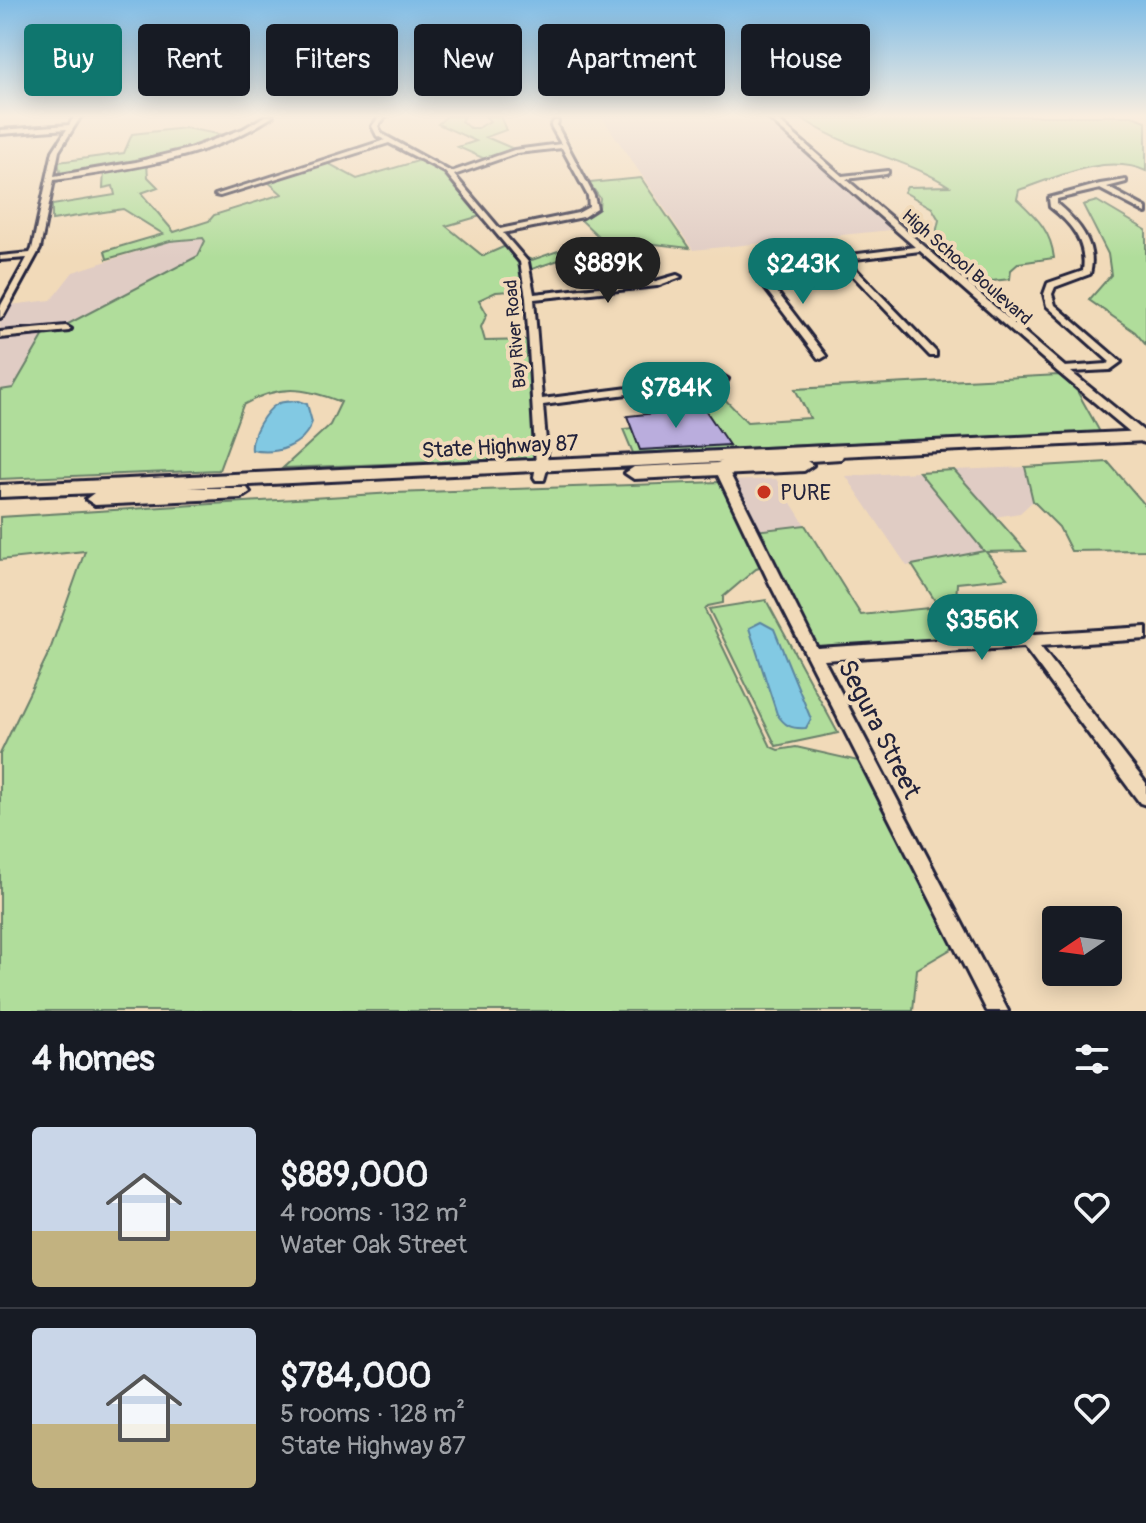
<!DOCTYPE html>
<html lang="en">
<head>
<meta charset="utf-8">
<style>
  body { margin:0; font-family:Pangolin,sans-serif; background:#20242c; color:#f1f3f6; height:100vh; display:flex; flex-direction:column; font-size:30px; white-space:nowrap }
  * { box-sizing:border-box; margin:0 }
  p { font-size:26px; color:#9ea1a6 }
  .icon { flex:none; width:44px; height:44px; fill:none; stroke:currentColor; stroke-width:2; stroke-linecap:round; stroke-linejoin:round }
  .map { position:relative; height:1011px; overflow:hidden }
  .drawer { display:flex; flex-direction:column; background:#171b24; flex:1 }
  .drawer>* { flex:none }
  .top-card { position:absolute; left:24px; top:24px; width:1098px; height:72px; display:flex; gap:16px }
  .needle { width:52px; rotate:257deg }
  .controls { position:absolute; left:1042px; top:906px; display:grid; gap:16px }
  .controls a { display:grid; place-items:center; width:80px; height:80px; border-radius:8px; background:#171b24; box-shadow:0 4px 20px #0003; font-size:40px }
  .price { position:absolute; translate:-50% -68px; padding:0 18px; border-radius:28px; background:#0f766e; color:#fff; font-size:26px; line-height:52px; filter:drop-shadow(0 2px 4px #0008) }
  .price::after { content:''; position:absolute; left:50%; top:48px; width:24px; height:18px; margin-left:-12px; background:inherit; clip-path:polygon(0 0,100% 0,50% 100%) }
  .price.active { background:#222; color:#fff }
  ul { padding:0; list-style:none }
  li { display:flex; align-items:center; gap:24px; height:200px; padding:0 32px }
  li+li { border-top:2px solid #363941 }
  li span { display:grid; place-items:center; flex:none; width:224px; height:160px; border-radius:8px; color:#555 }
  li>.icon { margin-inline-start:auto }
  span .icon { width:96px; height:96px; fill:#fffc; stroke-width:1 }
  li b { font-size:34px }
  h2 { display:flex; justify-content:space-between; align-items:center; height:96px; padding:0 32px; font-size:34px }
  .chip { padding:0 28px; border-radius:8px; background:#171b24; box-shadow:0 4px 20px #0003; font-size:28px; line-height:72px }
  .chip.active { background:#0f766e; color:#fff }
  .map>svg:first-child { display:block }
  .built { fill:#e0ccc4 }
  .green { fill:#b0dd9b; stroke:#69806b; stroke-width:2 }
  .water { fill:#82c9e3; stroke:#5c86a0; stroke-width:2 }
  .building { fill:#baaddd; stroke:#22223b; stroke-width:2 }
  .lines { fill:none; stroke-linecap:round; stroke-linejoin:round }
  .minor-casing { stroke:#22223b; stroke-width:6 }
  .highway-casing { stroke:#22223b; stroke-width:6 }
  .minor { fill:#f1dab9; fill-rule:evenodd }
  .highway { fill:#f1dab9; fill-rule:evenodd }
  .poi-dot { fill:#c8321e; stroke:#f1dab9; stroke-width:3 }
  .labels { text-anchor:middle; stroke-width:8; stroke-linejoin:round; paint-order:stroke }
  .far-street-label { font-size:18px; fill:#22223b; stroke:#f1dab9 }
  .street-label { font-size:22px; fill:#22223b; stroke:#f1dab9 }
  .poi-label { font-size:22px; fill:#22223b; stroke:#f1dab9; text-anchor:start }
  .near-street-label { font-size:26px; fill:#22223b; stroke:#f1dab9 }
</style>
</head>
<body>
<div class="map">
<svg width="1146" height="1011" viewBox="0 0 1146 1011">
  <rect width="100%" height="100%" fill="#f1dab9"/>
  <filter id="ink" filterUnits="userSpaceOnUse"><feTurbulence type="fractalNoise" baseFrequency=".0125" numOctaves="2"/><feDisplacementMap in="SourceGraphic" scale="16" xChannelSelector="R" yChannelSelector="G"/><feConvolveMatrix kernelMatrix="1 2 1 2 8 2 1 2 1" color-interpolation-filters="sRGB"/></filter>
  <g filter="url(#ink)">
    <!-- built -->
    <path class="built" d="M 601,116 L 763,116 L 891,230 L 693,250 Z
      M 203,238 L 205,241 L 198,256 L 65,326 L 0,334 L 0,321 L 10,305 L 51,300 L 73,272 L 170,241 Z
      M 45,333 L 13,388 L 0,390 L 0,337 Z
      M 1025,467 L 1033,501 L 1020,513 L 995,517 L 954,470 Z
      M 919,472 L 985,551 L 907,566 L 846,476 Z
      M 776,479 L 805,525 L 755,531 L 730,481 Z"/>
    <!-- green -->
    <path class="green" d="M 447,116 L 465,116 L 461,121 L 470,128 L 478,128 L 490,121 L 485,116 L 500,116 L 506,130 L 486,137 L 514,149 L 485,159 L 458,147 L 476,141 L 438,124 Z
      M 799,116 L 1132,116 L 1146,121 L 1146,171 C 1106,153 1057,177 1019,190 L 1017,199 C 1036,217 1051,230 1054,258 L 1019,263 L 1011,270 L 1010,279 L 965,284 L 925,250 L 934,242 L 939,220 L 932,208 L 904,192 L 907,187 L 949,186 C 902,156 845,150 799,116 Z
      M 185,128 L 229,136 L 147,162 L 61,176 L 58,162 L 124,153 L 132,134 Z
      M 421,160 L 445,172 L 484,215 L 446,226 L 483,256 L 508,245 L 521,262 L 525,290 L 496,292 L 479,300 L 487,314 L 481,327 L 485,341 L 529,340 L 537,458 L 283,468 L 330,425 L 341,402 C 303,387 279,384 243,405 L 219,470 L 0,479 L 0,390 L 13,388 L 45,333 L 69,330 L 70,327 L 66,325 L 198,256 L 205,241 L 203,238 L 170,241 L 107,259 L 105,251 L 163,234 L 123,209 L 52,220 L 52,205 L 115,195 L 113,186 L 103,188 L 104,171 L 147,164 L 148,177 L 158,187 L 141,193 L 174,232 L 209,221 L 214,215 L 282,194 L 267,181 L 326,162 L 357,179 Z
      M 641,178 L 689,248 L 638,242 L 568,257 L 529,270 L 524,257 L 532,260 L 599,237 L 579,218 L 599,207 L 600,198 L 589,183 Z
      M 1097,201 L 1146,230 L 1146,345 L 1135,332 L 1089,300 L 1111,275 L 1108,254 L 1083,205 Z
      M 1059,375 L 1077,391 L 1100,432 L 633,453 L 623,429 L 679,423 L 669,390 L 712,386 L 747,422 L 810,418 L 795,389 Z
      M 1108,462 L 1146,506 L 1146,550 L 1071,551 L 1059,527 L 1033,501 L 1025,467 Z
      M 954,470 L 1026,551 L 986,552 L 1007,578 L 957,583 L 954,640 L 818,649 L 755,531 L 805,525 L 861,615 L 939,607 L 912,565 L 984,551 L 919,472 Z
      M 720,482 L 763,567 L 756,569 L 723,597 L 723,603 L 708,606 L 705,610 L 771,747 L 778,750 L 796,747 L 863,762 L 956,946 L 917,969 L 913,1011 L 0,1011 L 0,754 L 50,650 L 85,551 L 0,560 L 0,517 L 394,493 Z
      M 766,600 L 838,733 L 776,746 L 709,609 Z"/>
    <!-- water -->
    <path class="water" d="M 298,401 L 307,404 L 312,422 C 303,447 276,455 252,450 C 250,436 265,411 277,404 C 283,401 291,402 298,401 Z
      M 761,622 L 774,629 L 811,719 L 806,728 C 791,729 785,726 777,714 L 749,628 Z"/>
    <!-- building -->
    <path class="building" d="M 704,408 L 729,445 L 640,450 L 627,416 Z"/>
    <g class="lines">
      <!-- minor casing -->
      <g class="minor-casing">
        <path id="minor" d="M 75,116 L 81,116 L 59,151 L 54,176 L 136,162 L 189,149 L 243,129 L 265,116 L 273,116 C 209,159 128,169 54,180 L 40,249 L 4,315 L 0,318 L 0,307 L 27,258 L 0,260 L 0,256 L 30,253 L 32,249 L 53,151 L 67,129 L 0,134 L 0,130 L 69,125 Z
          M 380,116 L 386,116 L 378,126 L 382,134 L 451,172 L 514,150 L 561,144 L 551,126 L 554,121 L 558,121 L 557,126 L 594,196 L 597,208 L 583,217 L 503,233 L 528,262 L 534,294 L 656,281 L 677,275 L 681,277 L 657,286 L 534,299 L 542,399 L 723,376 L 728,379 L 727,381 L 543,405 L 548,466 L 544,480 L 536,480 L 534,477 L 536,466 L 526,297 L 520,262 L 445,172 L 389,143 L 220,196 L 215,195 L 385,140 L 377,136 L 372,126 ZM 562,148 L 588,196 L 589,207 L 578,213 L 500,229 L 454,175 L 517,153 Z
          M 766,116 L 773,116 L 842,176 L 888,171 L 888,173 L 886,174 L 846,179 L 1065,367 L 1107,364 L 1110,362 L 1047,306 L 1044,294 L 1048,283 L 1083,271 C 1087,242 1072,224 1050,207 L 1049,198 L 1100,184 L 1126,180 L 1126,182 L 1107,187 L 1146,208 L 1146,213 L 1100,189 L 1057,199 L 1057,204 C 1078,222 1098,244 1090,274 L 1055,287 L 1052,294 L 1055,305 L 1121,362 L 1110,370 L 1071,372 L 1146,433 L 1146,443 L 1142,442 L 1058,372 L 920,251 L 847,260 L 936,352 L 936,356 L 930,356 L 839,261 L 761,271 L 826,356 L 821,359 L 818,358 L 752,271 L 752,267 L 835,257 L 839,255 L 842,256 L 915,247 Z
          M 66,326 L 71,329 L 69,331 L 0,338 L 0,332 Z
          M 837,452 L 843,456 L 841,459 L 732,466 L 727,468 L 817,648 L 1146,627 L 1146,639 L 1040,646 L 1146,783 L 1146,805 L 1140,803 L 1024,647 L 824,660 L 1008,1011 L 987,1011 L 770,584 L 715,469 L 717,463 L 731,458 Z"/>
      </g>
      <!-- highway casing -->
      <g class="highway-casing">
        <path id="highway" d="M 1146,431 L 1146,441 L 189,488 L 247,488 L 250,492 L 241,498 L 95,505 L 86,499 L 94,493 L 0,497 L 0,485 Z
          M 804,459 L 813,465 L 804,471 L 634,479 L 625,473 L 634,467 Z"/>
      </g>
      <!-- minor -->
      <use href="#minor" class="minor"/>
      <!-- highway -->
      <use href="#highway" class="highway"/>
    </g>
  </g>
  <!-- sky -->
  <linearGradient id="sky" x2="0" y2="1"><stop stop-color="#7fbce6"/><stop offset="0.45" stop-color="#f9eee0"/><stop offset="1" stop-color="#f9eee0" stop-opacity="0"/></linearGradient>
  <rect width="1146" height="258" fill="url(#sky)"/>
  <!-- markers -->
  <circle class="poi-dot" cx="764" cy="492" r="8"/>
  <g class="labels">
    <!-- far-street labels -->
    <g class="far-street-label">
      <text transform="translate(967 267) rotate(41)" y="6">High School Boulevard</text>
      <text transform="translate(515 334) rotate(-95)" y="6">Bay River Road</text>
    </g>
    <!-- street labels -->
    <g class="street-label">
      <text transform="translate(500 446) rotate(-3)" y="8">State Highway 87</text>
    </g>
    <!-- poi labels -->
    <g class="poi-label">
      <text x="780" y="500">PURE</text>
    </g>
    <!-- near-street labels -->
    <g class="near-street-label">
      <text transform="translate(880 729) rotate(63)" y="9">Segura Street</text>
    </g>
  </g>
</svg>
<div class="controls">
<a><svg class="needle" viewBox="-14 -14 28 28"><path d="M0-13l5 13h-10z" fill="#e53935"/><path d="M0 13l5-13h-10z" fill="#9ea1a6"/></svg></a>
</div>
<b class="price active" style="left:608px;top:305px">$889K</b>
<b class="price" style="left:803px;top:306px">$243K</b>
<b class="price" style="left:676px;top:430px">$784K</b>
<b class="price" style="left:982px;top:662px">$356K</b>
<div class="top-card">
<a class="chip active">Buy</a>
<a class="chip">Rent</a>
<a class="chip">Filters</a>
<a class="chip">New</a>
<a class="chip">Apartment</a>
<a class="chip">House</a>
</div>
</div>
<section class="drawer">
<h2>4 homes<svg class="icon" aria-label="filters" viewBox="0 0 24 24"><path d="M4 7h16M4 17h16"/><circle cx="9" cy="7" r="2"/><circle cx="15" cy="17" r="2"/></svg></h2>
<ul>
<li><span style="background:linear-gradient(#c9d6e8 65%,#c2b280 0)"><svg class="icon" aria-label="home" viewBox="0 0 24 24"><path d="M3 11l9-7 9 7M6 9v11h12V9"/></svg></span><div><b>$889,000</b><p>4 rooms · 132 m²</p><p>Water Oak Street</p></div><svg class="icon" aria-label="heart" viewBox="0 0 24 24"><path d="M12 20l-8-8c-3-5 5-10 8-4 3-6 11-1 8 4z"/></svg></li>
<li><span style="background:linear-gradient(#c9d6e8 60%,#c2b280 0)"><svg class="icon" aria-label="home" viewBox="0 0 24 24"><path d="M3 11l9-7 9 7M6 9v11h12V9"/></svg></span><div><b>$784,000</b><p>5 rooms · 128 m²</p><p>State Highway 87</p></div><svg class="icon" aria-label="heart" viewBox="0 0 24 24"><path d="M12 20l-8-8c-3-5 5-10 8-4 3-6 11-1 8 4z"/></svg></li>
</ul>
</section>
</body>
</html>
